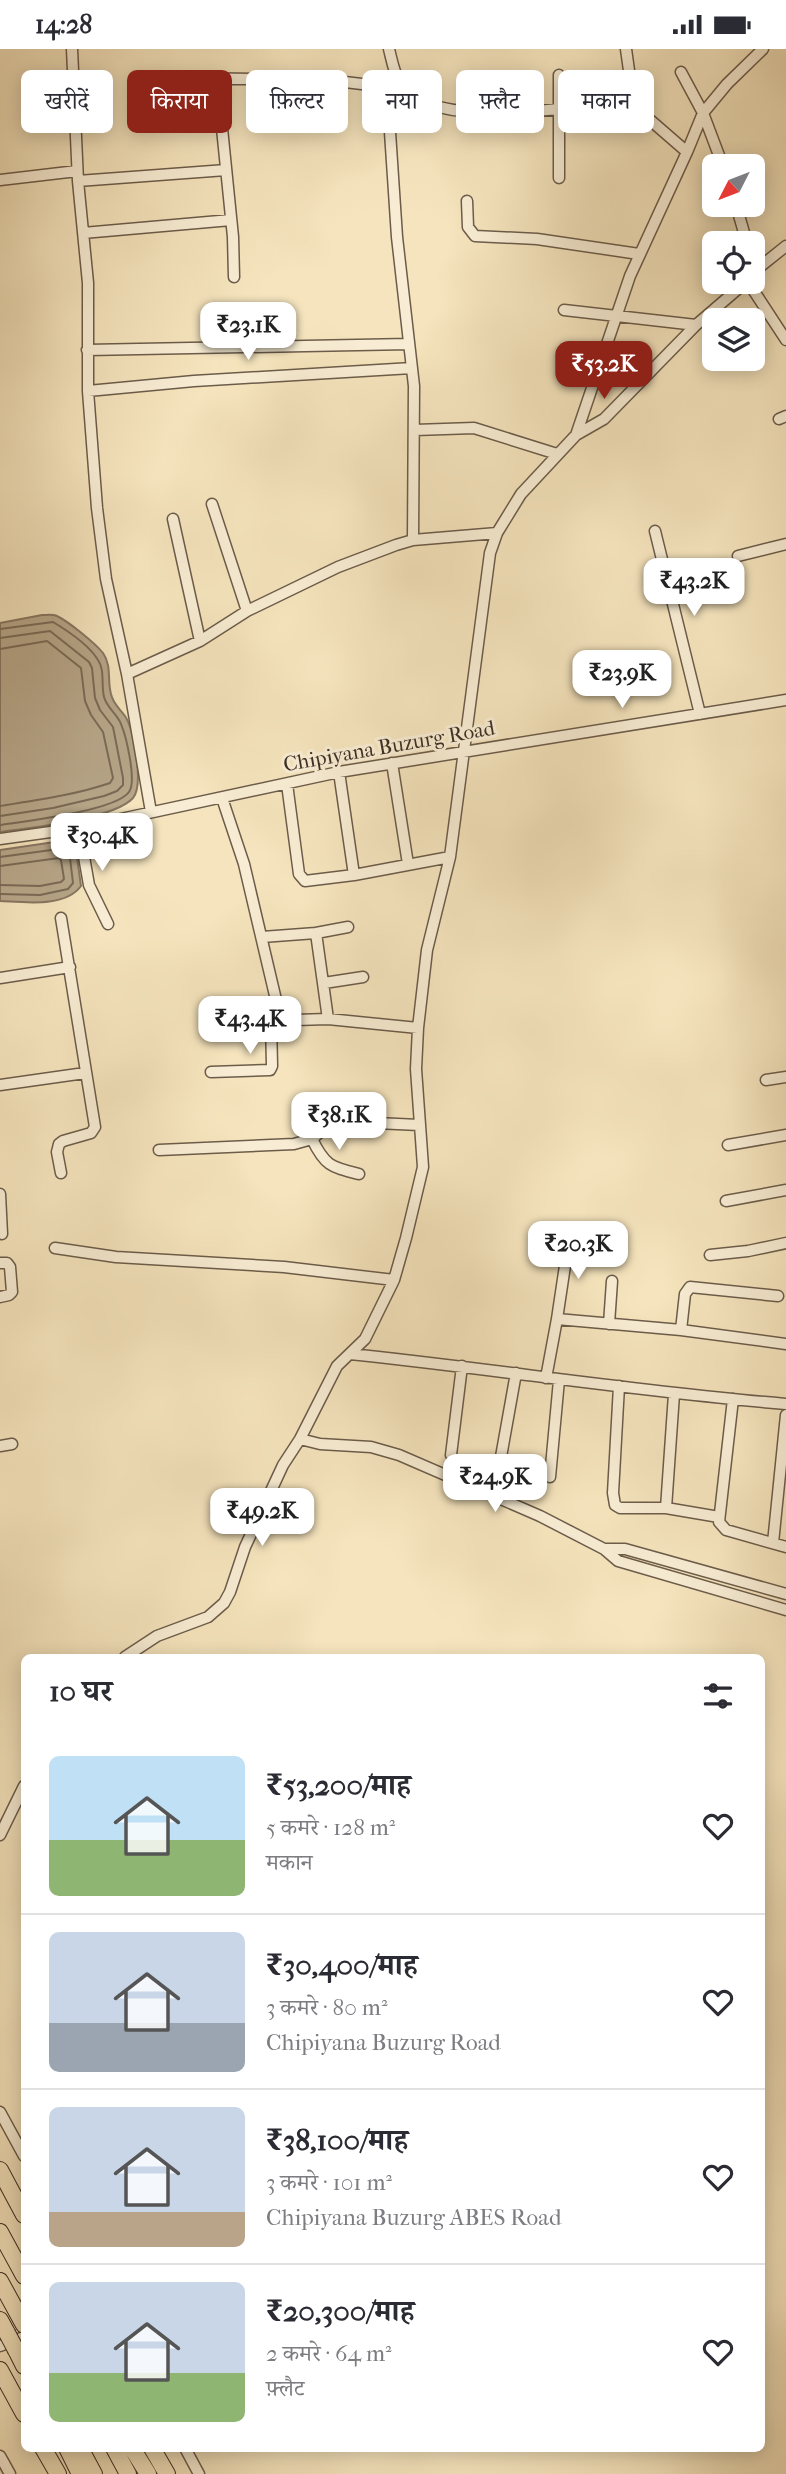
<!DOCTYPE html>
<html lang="hi">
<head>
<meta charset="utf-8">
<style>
  body { margin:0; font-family:"IM FELL French Canon","Noto Serif Devanagari",serif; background:#f7f7f7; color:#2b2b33; height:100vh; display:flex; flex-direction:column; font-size:26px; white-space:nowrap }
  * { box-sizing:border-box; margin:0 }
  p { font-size:23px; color:#7c7c81 }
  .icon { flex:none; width:38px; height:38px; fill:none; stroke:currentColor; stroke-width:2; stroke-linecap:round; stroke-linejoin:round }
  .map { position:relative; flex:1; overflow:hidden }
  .details { position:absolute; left:21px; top:1605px; width:744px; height:798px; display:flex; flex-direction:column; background:#fff; border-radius:10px; box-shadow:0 4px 18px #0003 }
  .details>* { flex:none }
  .banner { position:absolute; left:21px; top:21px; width:746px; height:63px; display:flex; gap:14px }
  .needle { width:46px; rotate:228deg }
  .buttons { position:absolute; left:702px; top:105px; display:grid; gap:14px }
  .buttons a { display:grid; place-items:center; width:63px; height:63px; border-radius:10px; background:#fff; box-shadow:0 4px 18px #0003; font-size:35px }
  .price { position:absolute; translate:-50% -60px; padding:0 16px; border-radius:14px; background:#fff; color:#222; font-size:23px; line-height:46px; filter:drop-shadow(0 2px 4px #0008) }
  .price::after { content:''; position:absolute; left:50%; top:42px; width:21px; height:16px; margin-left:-10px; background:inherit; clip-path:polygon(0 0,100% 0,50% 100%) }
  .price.on { background:#8f2418; color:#fff }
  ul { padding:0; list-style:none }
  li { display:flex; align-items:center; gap:21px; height:175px; padding:0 28px }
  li+li { border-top:2px solid #e1e1e2 }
  li span { display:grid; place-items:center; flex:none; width:196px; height:140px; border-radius:10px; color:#555 }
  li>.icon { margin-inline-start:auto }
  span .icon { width:84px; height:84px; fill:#fffc; stroke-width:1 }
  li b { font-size:30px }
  h2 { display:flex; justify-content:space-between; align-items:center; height:84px; padding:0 28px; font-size:30px }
  .chip { padding:0 24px; border-radius:10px; background:#fff; box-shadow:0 4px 18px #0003; font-size:24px; line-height:63px }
  .chip.on { background:#8f2418; color:#fff }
  .status { display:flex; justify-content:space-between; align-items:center; height:49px; padding:0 35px; background:#fff; direction:ltr }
  .status svg { height:19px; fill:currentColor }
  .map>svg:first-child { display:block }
  .water { fill:#b7a689; stroke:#877661; stroke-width:2 }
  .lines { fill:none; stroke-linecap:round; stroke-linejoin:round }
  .shore { stroke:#7a6a56; stroke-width:2 }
  .minor-casing { stroke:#6c5c4a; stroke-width:13 }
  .highway-casing { stroke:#3e2f24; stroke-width:18 }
  .minor { stroke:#f8edd4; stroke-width:10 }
  .highway { stroke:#f5e4bd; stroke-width:16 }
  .highway-bridge-casing { stroke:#3e2f24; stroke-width:18; stroke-linecap:butt }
  .highway-bridge { stroke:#f5e4bd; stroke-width:16 }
  .labels { text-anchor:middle; stroke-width:6; stroke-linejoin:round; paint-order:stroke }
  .street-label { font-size:21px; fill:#3e2f24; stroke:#f8edd4 }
</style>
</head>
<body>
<div class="status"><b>14:28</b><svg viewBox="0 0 49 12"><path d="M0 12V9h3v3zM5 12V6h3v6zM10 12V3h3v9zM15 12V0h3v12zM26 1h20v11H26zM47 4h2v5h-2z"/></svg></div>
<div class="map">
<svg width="786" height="2425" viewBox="0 0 786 2425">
  <rect width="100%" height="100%" fill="#f5e4bd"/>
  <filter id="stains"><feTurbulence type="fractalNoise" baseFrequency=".00286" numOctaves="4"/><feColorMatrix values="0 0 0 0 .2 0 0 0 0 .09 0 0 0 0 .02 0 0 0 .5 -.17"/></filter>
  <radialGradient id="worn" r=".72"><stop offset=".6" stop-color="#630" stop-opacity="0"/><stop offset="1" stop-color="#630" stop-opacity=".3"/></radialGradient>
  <!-- water -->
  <path class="water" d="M 42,566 C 47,566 53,565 57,567 C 69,573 95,594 103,604 C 112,617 107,631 111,645 C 113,655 120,660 125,667 C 134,679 144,736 133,749 C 114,770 30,779 0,783 L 0,574 Z
    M 68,791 L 75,794 L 81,837 C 65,859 24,853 0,852 L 0,801 Z"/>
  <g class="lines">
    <!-- shore -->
    <path class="shore" d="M 0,580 L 53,573 C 68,582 89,596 98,611 C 105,621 101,636 104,648 C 107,659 117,665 121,675 C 126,687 137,732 129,743 C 115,762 26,772 0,776
      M 0,589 L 50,582 L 89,613 L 92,619 L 95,649 L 100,661 L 113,678 L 123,729 L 123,736 L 117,742 L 104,747 L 53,759 L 0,767
      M 0,600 L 47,592 L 81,619 L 85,652 L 91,666 L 103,683 L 113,729 L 110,734 C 75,746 37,751 0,757
      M 0,808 L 66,799 L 69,801 L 73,834 L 68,840 L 40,846 L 0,845
      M 0,817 L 59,809 L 61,811 L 64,830 L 61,833 L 40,837 L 0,836"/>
    <!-- minor casing -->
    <g class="minor-casing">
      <path id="minor" d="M 72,0 L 78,132 L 88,234 L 88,342 L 97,459 L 106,530 L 127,625 L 151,763
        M 389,0 C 392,12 394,25 401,36 C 431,78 546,61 590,57 C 605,56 620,57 634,57
        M 626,0 L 634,57 L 687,103
        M 681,23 L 703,64 L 723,117
        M 559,26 L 559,129
        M 179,29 L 328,31 L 387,38 L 397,188 L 414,337 L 413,491
        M 217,30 L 233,188 L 234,228
        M 0,131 L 77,122
        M 78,132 L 226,121
        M 467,152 L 468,178 L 475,187 L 537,190 L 639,205
        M 736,156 L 747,194
        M 83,184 L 231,171
        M 756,221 L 786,197
        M 748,233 L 786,291
        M 564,261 L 696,276
        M 87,301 L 409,295
        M 88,342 L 194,332 L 412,319
        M 779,370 L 786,367
        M 415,381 L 474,379 L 557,405
        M 576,386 L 604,370 L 696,276 L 746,233
        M 212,455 L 247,562
        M 173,470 L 200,592
        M 655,482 L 700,665
        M 738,507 L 786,495
        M 127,625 L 200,592 L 247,562 L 338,518 L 396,496 L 413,491 L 497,484
        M 392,714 L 408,815
        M 339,723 L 354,826
        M 287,735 L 299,825 L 305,832 L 354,826 L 450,808
        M 222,749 L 244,815 L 281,972
        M 79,779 L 89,836 L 108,875
        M 0,790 L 79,779 L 339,723 L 786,651
        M 262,888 L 316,884
        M 0,929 L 70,918
        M 324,934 L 363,928
        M 328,970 L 316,884 L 348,878
        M 230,973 L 328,970 L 418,979
        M 211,1023 L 270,1021 L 272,1017 L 271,973
        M 766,1031 L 786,1028
        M 0,1036 L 85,1024
        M 312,1090 C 325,1117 331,1118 359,1125
        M 728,1096 L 786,1086
        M 159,1101 L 294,1095 L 312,1090 L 333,1072 L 419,1076
        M 61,1124 L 57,1103 L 59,1095 L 63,1092 L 91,1084 L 95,1078 L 61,869
        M 0,1145 L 2,1185
        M 726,1152 L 786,1141
        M 55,1199 L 116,1208 L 284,1218 L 394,1231
        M 710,1206 L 748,1202 L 786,1194
        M 0,1214 L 7,1214 L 10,1218 L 12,1243 L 9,1246 L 0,1248
        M 557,1270 L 569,1190
        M 609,1275 L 612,1232
        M 681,1281 L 685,1245 L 690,1238 L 778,1247
        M 350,1305 C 495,1320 640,1343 786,1355
        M 546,1329 L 557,1270 L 681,1281 L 786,1295
        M 619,1337 L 613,1444 L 615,1456 L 620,1459 L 666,1459 L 719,1468
        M 733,1350 L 719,1473 L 726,1481 L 786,1498
        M 300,1390 L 320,1395 L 371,1398 L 399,1406 L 540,1467 L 604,1500 L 618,1512 L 786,1561
        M 0,1397 L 12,1395
        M 451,1406 L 462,1317
        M 499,1419 L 516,1324
        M 550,1428 L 559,1331
        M 666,1459 L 674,1345
        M 773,1494 L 786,1366
        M 604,1500 L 625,1500 L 786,1545
        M 125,1608 L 157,1587 L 208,1568 L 224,1554 L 230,1543 L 245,1498 L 283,1416 L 300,1390 L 337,1317 L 365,1290 L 394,1231 L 406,1189 L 423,1118 L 416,1020 L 418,979 L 427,901 L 450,808 L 490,504 L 497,484 L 521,445 L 576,386 L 630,227 L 687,103 L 703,64 L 727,35 L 763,0
        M 0,1786 L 24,1737
        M 0,2063 L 24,2107
        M 0,2297 L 24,2288
        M 185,2399 L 199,2425
        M 0,2407 L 10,2425"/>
    </g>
    <!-- highway casing -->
    <g class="highway-casing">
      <path id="highway" d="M 0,2121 L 24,2166
        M 0,2183 L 24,2227
        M 0,2232 L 24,2276
        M 0,2271 L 7,2284
        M 16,2301 L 24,2317
        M 0,2321 L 24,2365
        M 43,2399 L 58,2425
        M 67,2399 L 80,2425
        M 80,2399 L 94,2425
        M 114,2399 L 128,2425
        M 132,2399 L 148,2425
        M 152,2399 L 167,2425"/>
    </g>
    <!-- minor -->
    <use href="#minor" class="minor"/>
    <!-- highway -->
    <use href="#highway" class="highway"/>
    <!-- highway-bridge casing -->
    <g class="highway-bridge-casing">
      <path id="highway-bridge" d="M 7,2284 L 16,2301"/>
    </g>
    <!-- highway-bridge -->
    <use href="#highway-bridge" class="highway-bridge"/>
  </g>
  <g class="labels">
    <!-- street labels -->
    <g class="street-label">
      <text transform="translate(389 697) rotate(-10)" y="7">Chipiyana Buzurg Road</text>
    </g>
  </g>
  <rect width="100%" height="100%" filter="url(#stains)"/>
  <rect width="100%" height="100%" fill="url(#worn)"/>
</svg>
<div class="buttons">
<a><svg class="needle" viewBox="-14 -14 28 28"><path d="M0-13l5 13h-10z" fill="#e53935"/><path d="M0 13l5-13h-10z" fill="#7c7c81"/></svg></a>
<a><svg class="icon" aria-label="locate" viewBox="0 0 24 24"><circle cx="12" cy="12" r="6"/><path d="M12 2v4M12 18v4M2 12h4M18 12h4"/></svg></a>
<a><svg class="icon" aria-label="layers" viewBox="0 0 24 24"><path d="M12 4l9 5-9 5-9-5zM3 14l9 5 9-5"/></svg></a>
</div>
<b class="price" style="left:248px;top:313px">₹23.1K</b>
<b class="price on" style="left:604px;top:352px">₹53.2K</b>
<b class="price" style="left:694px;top:569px">₹43.2K</b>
<b class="price" style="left:622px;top:661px">₹23.9K</b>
<b class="price" style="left:102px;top:824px">₹30.4K</b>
<b class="price" style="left:250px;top:1007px">₹43.4K</b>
<b class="price" style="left:339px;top:1103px">₹38.1K</b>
<b class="price" style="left:578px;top:1232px">₹20.3K</b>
<b class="price" style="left:495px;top:1465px">₹24.9K</b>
<b class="price" style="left:262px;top:1499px">₹49.2K</b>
<div class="banner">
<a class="chip">खरीदें</a>
<a class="chip on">किराया</a>
<a class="chip">फ़िल्टर</a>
<a class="chip">नया</a>
<a class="chip">फ़्लैट</a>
<a class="chip">मकान</a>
</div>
<section class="details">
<h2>10 घर<svg class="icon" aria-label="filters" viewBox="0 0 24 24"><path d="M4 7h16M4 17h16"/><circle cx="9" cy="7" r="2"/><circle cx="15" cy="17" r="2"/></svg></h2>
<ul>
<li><span style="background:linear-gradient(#bfe0f5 60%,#8fb573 0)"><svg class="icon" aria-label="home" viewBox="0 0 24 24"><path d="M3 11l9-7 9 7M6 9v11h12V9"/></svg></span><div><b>₹53,200/माह</b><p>5 कमरे · 128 m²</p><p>मकान</p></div><svg class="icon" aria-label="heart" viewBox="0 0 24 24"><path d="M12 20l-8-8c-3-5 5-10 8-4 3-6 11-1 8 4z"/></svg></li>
<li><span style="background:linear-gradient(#c9d6e8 65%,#9aa5b1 0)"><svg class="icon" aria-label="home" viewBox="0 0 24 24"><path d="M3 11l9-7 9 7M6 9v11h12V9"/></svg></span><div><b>₹30,400/माह</b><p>3 कमरे · 80 m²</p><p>Chipiyana Buzurg Road</p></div><svg class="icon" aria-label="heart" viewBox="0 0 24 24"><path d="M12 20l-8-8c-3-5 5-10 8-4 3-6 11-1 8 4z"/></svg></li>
<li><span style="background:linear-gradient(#c9d6e8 75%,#b9a48a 0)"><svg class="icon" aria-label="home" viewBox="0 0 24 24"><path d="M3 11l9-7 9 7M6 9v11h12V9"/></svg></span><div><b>₹38,100/माह</b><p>3 कमरे · 101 m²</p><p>Chipiyana Buzurg ABES Road</p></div><svg class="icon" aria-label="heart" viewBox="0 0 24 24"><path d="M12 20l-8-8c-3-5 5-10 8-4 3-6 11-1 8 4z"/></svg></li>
<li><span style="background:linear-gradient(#c9d6e8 65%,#8fb573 0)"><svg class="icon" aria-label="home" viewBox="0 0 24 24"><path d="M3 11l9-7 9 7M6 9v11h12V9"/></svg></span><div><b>₹20,300/माह</b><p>2 कमरे · 64 m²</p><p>फ़्लैट</p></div><svg class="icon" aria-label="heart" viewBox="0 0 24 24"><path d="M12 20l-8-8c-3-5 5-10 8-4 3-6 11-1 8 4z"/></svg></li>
</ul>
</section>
</div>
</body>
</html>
